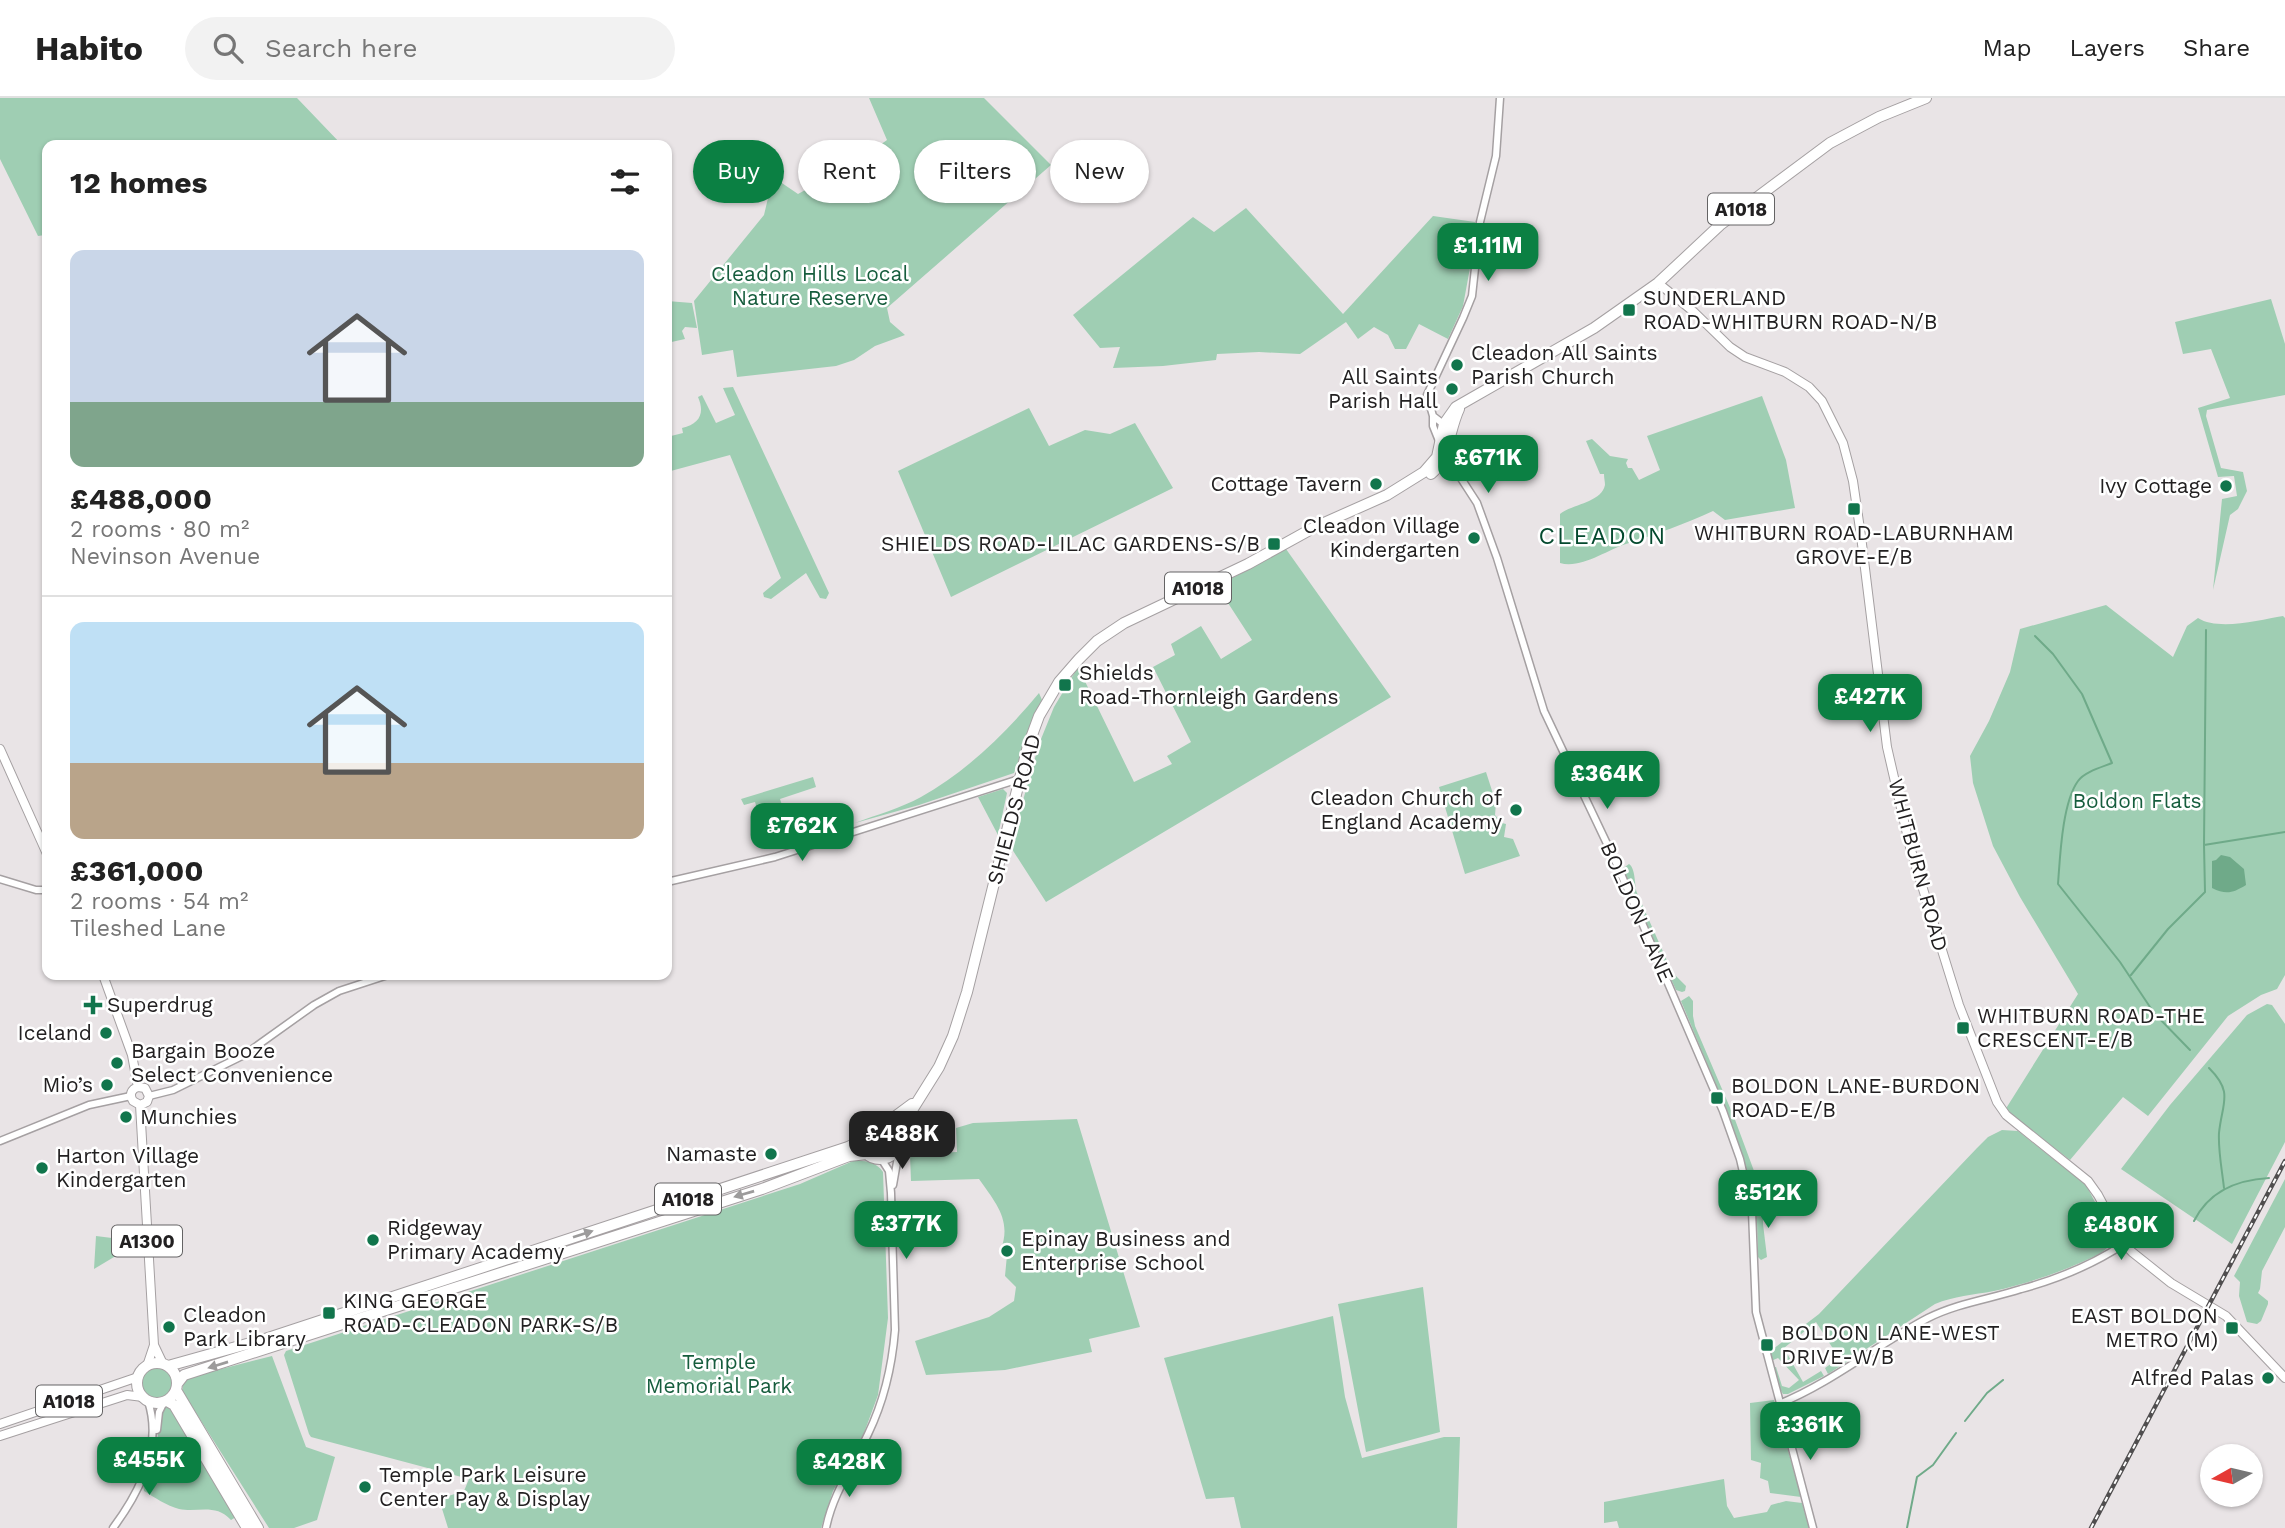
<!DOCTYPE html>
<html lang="en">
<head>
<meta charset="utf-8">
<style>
  body { margin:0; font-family:"Work Sans",sans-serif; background:#f2f2f2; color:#222; height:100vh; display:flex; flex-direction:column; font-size:26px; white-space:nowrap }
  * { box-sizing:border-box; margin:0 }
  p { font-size:23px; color:#767676 }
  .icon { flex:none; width:38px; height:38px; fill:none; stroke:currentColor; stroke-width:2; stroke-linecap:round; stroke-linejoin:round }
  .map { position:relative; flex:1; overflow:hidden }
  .side { position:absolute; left:42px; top:42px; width:630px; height:840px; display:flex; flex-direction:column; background:#fff; border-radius:14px; box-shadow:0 2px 5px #0004 }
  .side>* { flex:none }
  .banner { position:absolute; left:693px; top:42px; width:665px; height:63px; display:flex; gap:14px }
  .needle { width:46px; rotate:262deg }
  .buttons { position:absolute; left:2200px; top:1346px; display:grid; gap:14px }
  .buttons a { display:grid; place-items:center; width:63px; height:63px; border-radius:50%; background:#fff; box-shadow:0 2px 5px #0004; font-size:35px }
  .price { position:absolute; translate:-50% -60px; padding:0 16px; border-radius:14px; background:#0b8043; color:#fff; font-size:23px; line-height:46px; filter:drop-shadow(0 2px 4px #0008) }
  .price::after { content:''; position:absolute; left:50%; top:42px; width:21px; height:16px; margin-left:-10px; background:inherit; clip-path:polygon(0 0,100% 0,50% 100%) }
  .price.active { background:#222; color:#fff }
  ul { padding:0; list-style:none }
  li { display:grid; align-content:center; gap:14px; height:371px; padding:0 28px }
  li+li { border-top:2px solid #e0e0e0 }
  li span { display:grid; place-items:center; height:217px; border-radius:14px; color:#555 }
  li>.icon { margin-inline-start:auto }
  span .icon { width:126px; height:126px; fill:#fffc; stroke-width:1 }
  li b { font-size:30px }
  h2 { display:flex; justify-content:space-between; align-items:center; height:84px; padding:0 28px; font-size:30px }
  .tag { padding:0 24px; border-radius:32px; background:#fff; box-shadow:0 2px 5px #0004; font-size:24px; line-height:63px }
  .tag.active { background:#0b8043; color:#fff }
  header { display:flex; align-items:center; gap:42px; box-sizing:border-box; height:98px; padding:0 35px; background:#fff; border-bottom:2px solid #e0e0e0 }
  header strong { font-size:33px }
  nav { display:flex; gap:38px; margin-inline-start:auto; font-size:24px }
  .search { width:490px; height:63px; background:#f2f2f2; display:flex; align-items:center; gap:18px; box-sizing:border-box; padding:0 24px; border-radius:38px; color:#767676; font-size:26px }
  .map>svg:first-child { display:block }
  .green { fill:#9fceb3 }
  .water { fill:#6faa89 }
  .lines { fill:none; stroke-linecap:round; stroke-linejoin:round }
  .stream { stroke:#6faa89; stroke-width:2 }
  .minor-casing { stroke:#a5a0a2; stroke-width:9 }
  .major-casing { stroke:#a5a0a2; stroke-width:10 }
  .highway-casing { stroke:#a5a0a2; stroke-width:12 }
  .minor { stroke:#fff; stroke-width:6 }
  .major { stroke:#fff; stroke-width:8 }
  .highway { stroke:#fff; stroke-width:10 }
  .rail-casing { stroke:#504e4f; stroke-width:4.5 }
  .rail { stroke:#fff; stroke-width:2; stroke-dasharray:5; stroke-linecap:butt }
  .oneway { fill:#9c9b9b }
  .poi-dot { fill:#11754c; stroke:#fff; stroke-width:2.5 }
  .labels { text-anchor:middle; stroke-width:5; stroke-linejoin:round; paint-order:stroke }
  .shield { fill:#fff; stroke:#646364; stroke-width:2 }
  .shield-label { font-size:19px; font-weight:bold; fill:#222021 }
  .park-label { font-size:21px; fill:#165d3d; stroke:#fff }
  .poi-label { font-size:21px; fill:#222021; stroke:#fff; text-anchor:start }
  .street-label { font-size:21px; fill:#222021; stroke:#fff }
  .quarter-label { font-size:24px; letter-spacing:2px; fill:#04492e; stroke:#fff }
</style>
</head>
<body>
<header>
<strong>Habito</strong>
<div class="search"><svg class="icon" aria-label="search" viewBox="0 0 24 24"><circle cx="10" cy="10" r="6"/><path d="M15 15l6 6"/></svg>Search here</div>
<nav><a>Map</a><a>Layers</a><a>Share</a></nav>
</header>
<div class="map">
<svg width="2285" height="1430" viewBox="0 0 2285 1430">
  <rect width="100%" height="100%" fill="#e9e4e6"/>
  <!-- green -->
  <path class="green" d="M 0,0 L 297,0 L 342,47 L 47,47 L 47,142 L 45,137 L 38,138 L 0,61 Z
    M 869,0 L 984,0 L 1051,67 L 887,210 L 890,224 L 905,237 L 875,248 L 854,262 L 836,268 L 737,279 L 733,252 L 702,257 L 694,203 L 764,117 L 773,79 L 798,96 L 856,64 L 887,42 Z
    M 1246,110 L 1343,216 L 1433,118 L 1475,124 L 1472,159 L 1463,208 L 1448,241 L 1419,226 L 1406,251 L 1395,251 L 1388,237 L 1374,229 L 1358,241 L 1346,224 L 1300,256 L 1259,254 L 1217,256 L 1216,262 L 1163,268 L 1113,270 L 1120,249 L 1100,250 L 1073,217 L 1193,119 L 1214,134 Z
    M 2271,201 L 2285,246 L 2285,297 L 2207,312 L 2206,318 L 2221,370 L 2243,374 L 2247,393 L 2238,411 L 2230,417 L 2213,492 L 2222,401 L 2237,398 L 2234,378 L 2218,379 L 2198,310 L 2230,300 L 2211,251 L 2183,256 L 2175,224 Z
    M 667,203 L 692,205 L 697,230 L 685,229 L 682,233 L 685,241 L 667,245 Z
    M 733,289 L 829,495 L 826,501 L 820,500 L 806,475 L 771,501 L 764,499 L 763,495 L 781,480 L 730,357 L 667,374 L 667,339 L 683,335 L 682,330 C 700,326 705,315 698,299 L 702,297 L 716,325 L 735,317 L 723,290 Z
    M 1762,298 L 1786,362 L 1795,410 L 1725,422 L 1713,413 C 1685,426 1656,436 1626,446 C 1607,452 1581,471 1560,465 L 1560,416 C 1572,406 1601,405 1605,387 C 1605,384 1604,380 1604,376 L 1600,376 L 1586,343 L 1592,341 L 1610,358 L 1628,361 L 1626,365 L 1628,370 L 1632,370 L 1639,382 L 1660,372 L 1647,338 Z
    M 1029,310 L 1049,348 L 1085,332 L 1110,336 L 1135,325 L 1173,390 L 951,499 L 898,373 Z
    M 1286,451 L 1391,599 L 1046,804 L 1010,748 L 1039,646 L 1054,609 L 1078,569 L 1134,684 L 1172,666 L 1167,658 L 1191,644 L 1153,569 L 1175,557 L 1171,546 L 1201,528 L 1221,561 L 1252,542 L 1217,488 Z
    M 2106,507 L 2173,559 L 2187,528 L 2198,520 C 2218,533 2260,522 2283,518 L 2285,520 L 2285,877 L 2277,891 L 2261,897 L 2228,918 L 2148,1018 L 2123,999 L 2070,1062 L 2005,1012 L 2078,896 L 2020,799 L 1993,748 L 1973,685 L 1970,658 L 1989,623 L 2010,574 L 2020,531 Z
    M 1039,595 L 1042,602 L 1035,618 L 1014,675 L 919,707 L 855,725 C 876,717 901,710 921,699 C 966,674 1006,635 1039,595 Z
    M 1486,674 L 1496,705 L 1495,717 L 1502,725 L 1506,726 L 1504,739 L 1513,741 L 1520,758 L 1465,776 L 1439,689 Z
    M 813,679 L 816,689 L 780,701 L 786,719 L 762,727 L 755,704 L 744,707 L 741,701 Z
    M 1003,691 L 1007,695 L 998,737 L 978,699 Z
    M 1629,766 C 1636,771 1634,786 1637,795 L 1672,874 L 1686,888 L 1685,893 L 1682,894 L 1676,892 L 1622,771 Z
    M 1689,898 L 1693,903 L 1693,918 L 1695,928 L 1734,1019 L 1757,1081 L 1752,1084 L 1748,1081 L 1729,1018 L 1681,903 Z
    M 2267,906 L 2272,907 L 2285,926 L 2285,1044 L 2232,1146 L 2121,1071 L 2170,1007 L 2247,917 Z
    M 1077,1021 L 1140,1229 L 1089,1241 L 1092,1254 L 1005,1272 L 926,1277 L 915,1243 L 989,1219 L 1014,1203 L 1016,1189 L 1005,1178 L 1007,1157 L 1001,1151 C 1012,1122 995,1104 979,1081 L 911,1083 L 910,1056 L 957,1054 L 956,1030 L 973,1025 Z
    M 2002,1032 L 2018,1033 L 2086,1087 L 2113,1138 C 2111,1153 2095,1158 2082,1164 C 2053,1177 2024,1186 1994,1193 C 1973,1197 1954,1198 1935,1206 L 1828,1276 L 1825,1270 L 1839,1260 L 1816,1224 L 1784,1250 L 1803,1284 L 1821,1273 L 1824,1278 L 1788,1296 L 1783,1296 L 1777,1286 L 1774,1269 L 1776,1269 L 1782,1288 L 1789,1290 L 1799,1282 L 1778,1260 L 1771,1263 L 1769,1254 L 1819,1216 L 1977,1050 L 1988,1039 Z
    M 853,1063 C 864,1062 877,1064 883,1074 L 888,1220 L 878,1297 L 864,1335 L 833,1393 L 821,1430 L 448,1430 L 439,1401 L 464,1393 L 469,1381 L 311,1339 L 309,1336 L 284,1257 L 286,1253 L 800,1086 Z
    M 2285,1081 L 2285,1129 L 2262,1173 L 2260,1191 L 2258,1195 L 2268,1203 L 2268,1206 L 2261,1223 L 2257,1226 L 2247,1224 L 2239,1198 L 2240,1184 L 2234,1178 Z
    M 1759,1088 L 1763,1092 L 1763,1126 L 1767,1159 L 1761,1162 L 1758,1159 L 1757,1124 L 1752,1093 L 1754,1089 Z
    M 96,1138 L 112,1140 L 119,1156 L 94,1171 Z
    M 1423,1189 L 1440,1334 L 1366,1354 L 1338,1206 Z
    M 1333,1218 L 1345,1299 L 1362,1360 L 1444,1339 L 1460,1339 L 1457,1430 L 1241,1430 L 1234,1399 L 1206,1401 L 1164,1260 Z
    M 272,1258 L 306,1349 L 335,1359 L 317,1422 L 294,1430 L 269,1430 L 182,1293 L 184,1283 L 194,1278 Z
    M142 1285a15 15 0 1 1 30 0a15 15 0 1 1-30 0Z
    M 1774,1302 L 1801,1399 L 1770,1395 L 1768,1383 L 1760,1380 L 1761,1365 L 1751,1362 L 1750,1305 Z
    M 168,1308 L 172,1312 L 236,1419 L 231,1422 C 215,1405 198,1415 179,1411 C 167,1408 154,1399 144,1393 L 143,1387 L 156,1351 L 161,1313 Z
    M 1724,1381 L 1727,1408 L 1734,1420 L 1767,1414 L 1771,1407 L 1786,1403 L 1802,1405 L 1809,1430 L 1619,1430 L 1617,1423 L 1604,1425 L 1604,1404 Z"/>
  <!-- water -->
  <path class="water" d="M 2221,757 L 2230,759 L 2244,771 L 2246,787 C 2233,795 2226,797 2212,790 L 2212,763 L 2216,762 Z"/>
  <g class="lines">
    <!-- stream -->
    <path class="stream" d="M 2035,538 L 2053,556 L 2082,596 L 2112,665 C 2102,669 2084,674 2078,683 C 2062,705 2060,760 2058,786 L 2120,864 L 2154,915 L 2190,952
      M 2204,747 L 2206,532
      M 2131,877 L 2168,831 L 2205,794 L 2204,747 L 2285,734
      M 2209,970 C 2234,995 2222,1004 2219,1035 C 2218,1052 2222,1072 2224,1090
      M 2194,1123 C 2209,1093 2236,1082 2269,1080
      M 1965,1323 L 1987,1295 L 2003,1282
      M 1907,1430 L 1917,1379 L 1933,1367 L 1956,1335"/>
    <!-- minor casing -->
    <g class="minor-casing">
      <path id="minor" d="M 1433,318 L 1433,328 L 1439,343
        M 1446,328 L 1433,318 L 1427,297 L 1463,220 L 1472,198 L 1480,124 L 1496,58 L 1500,0
        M 1439,361 L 1455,371 L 1477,405 L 1497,460 L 1544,613 L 1618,769 L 1723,1013 L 1740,1061 L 1752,1113 L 1756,1214 L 1813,1430
        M 0,781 L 36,792 L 47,792
        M 667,784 L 775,759 L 1019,681
        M 149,998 L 173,992 L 244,957 L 314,907 L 339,893 L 388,877
        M 0,1043 L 89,1007 L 131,998
        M 893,1087 L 900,1047
        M 1779,1306 C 1833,1284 1878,1246 1928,1220 C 1958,1205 1990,1201 2021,1191 C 2058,1181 2092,1167 2124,1146
        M 157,1332 L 159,1314 L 164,1304
        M 113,1430 C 140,1394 163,1349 148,1303
        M 826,1430 C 833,1395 853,1368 868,1336 C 884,1303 892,1269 895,1232 L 891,1095 L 889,1073 L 882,1062"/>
    </g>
    <!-- major casing -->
    <g class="major-casing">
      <path id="major" d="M 1658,185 L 1694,214 L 1730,249 L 1745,259 L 1785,274 L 1809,289 L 1822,303 L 1843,345 L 1853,383 L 1861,438 L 1887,649 L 1910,749 L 1959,907 L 1997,1004 L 2006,1017 L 2088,1083 L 2098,1097 L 2124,1146 L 2132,1154 L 2171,1185 L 2226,1218 L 2285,1280
        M 0,651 L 47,756
        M 103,877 L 132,957 L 138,989
        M 138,989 L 145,990 L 149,998 L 147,1004 L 140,1007
        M 138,989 C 131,991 129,997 133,1003 L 140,1007
        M 140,1007 L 154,1247 L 163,1266
        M 147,1268 L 154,1247
        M 0,1326 L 138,1279
        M 0,1338 L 127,1297 L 143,1299"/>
    </g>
    <!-- highway casing -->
    <g class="highway-casing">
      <path id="highway" d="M 1431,376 C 1449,361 1449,332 1459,311
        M860 1041a20 20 0 1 1 40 0a20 20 0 1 1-40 0Z
        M 889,1023 L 912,1006
        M 901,1040 L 909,1017 L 939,969 L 953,938 L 967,894 L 1028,648 L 1039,618 L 1059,584 L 1079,561 L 1097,543 L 1124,525 L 1248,466 L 1315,429 L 1387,397 L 1424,374 L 1437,359 L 1444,326 L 1456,309 L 1594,230 L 1658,185 L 1720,127 L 1830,45 L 1879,19 L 1926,0
        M137 1285a20 20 0 1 1 40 0a20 20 0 1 1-40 0Z
        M 168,1268 L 265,1241 L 848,1049 L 860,1043
        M 177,1286 L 184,1277 L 215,1267 L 762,1091 L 849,1058 L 867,1056
        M 176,1292 L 258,1430
        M 167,1303 L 174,1307 L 247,1430"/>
    </g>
    <!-- minor -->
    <use href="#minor" class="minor"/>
    <!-- major -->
    <use href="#major" class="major"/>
    <!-- highway -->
    <use href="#highway" class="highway"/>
    <!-- rail casing -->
    <g class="rail-casing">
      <path id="rail" d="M 2091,1430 L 2285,1063"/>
    </g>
    <!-- rail -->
    <use href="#rail" class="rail"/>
  </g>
  <!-- one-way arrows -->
  <defs><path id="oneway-solid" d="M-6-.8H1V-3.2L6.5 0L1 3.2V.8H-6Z" transform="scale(1.75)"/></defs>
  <g class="oneway">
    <use href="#oneway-solid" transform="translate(744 1096) rotate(164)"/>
    <use href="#oneway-solid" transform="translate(583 1136) rotate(-18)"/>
    <use href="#oneway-solid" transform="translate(218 1267) rotate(163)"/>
  </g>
  <!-- markers -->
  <g class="poi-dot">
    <rect x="1622" y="205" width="14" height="14" rx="3.5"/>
    <circle cx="1457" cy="267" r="7"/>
    <circle cx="1452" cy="291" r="7"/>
    <circle cx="1376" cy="386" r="7"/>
    <circle cx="2226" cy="388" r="7"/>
    <rect x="1847" y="404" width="14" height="14" rx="3.5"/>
    <circle cx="1474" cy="440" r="7"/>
    <rect x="1267" y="439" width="14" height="14" rx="3.5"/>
    <rect x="1058" y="580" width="14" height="14" rx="3.5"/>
    <circle cx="1516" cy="712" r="7"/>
    <path d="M89.5 896.5h7v7h7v7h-7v7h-7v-7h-7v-7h7z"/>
    <rect x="1956" y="923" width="14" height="14" rx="3.5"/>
    <circle cx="106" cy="935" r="7"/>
    <circle cx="117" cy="965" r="7"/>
    <circle cx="107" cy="987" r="7"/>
    <rect x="1710" y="993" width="14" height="14" rx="3.5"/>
    <circle cx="126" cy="1019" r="7"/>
    <circle cx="771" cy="1056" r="7"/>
    <circle cx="42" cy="1070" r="7"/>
    <circle cx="373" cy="1142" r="7"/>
    <circle cx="1007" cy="1153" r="7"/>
    <rect x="322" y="1208" width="14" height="14" rx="3.5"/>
    <circle cx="169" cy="1229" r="7"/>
    <rect x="2225" y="1223" width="14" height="14" rx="3.5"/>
    <rect x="1760" y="1240" width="14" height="14" rx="3.5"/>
    <circle cx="2268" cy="1280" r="7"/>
    <circle cx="365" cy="1389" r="7"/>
  </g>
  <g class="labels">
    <!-- shield labels -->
    <g class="shield">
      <rect x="1708" y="95.5" width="66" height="31" rx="5"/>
      <rect x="1165" y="474.5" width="66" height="31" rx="5"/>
      <rect x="655" y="1085.5" width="66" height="31" rx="5"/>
      <rect x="112" y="1127.5" width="70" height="31" rx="5"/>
      <rect x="36" y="1287.5" width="66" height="31" rx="5"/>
    </g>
    <g class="shield-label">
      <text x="1741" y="118">A1018</text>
      <text x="1198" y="497">A1018</text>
      <text x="688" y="1108">A1018</text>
      <text x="147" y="1150">A1300</text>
      <text x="69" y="1310">A1018</text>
    </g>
    <!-- park labels -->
    <g class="park-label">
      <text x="810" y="183">Cleadon Hills Local<tspan x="810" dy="24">Nature Reserve</tspan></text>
      <text x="2137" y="710">Boldon Flats</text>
      <text x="719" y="1271">Temple<tspan x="719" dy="24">Memorial Park</tspan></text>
    </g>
    <!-- poi labels -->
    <g class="poi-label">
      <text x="1643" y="207">SUNDERLAND<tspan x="1643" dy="24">ROAD-WHITBURN ROAD-N/B</tspan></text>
      <text x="1471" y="262">Cleadon All Saints<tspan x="1471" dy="24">Parish Church</tspan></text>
      <text x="1438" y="286" text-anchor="end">All Saints<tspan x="1438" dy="24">Parish Hall</tspan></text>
      <text x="1362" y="393" text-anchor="end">Cottage Tavern</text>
      <text x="2212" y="395" text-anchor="end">Ivy Cottage</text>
      <text x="1460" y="435" text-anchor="end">Cleadon Village<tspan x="1460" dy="24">Kindergarten</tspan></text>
      <text x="1854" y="442" text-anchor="middle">WHITBURN ROAD-LABURNHAM<tspan x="1854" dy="24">GROVE-E/B</tspan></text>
      <text x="1260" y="453" text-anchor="end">SHIELDS ROAD-LILAC GARDENS-S/B</text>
      <text x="1079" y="582">Shields<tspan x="1079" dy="24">Road-Thornleigh Gardens</tspan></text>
      <text x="1502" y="707" text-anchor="end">Cleadon Church of<tspan x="1502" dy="24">England Academy</tspan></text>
      <text x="107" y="914">Superdrug</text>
      <text x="1977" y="925">WHITBURN ROAD-THE<tspan x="1977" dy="24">CRESCENT-E/B</tspan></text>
      <text x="92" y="942" text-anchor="end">Iceland</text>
      <text x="131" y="960">Bargain Booze<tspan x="131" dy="24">Select Convenience</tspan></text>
      <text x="93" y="994" text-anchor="end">Mio’s</text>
      <text x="1731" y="995">BOLDON LANE-BURDON<tspan x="1731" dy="24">ROAD-E/B</tspan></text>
      <text x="140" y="1026">Munchies</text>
      <text x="757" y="1063" text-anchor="end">Namaste</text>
      <text x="56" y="1065">Harton Village<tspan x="56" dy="24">Kindergarten</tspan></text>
      <text x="387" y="1137">Ridgeway<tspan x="387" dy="24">Primary Academy</tspan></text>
      <text x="1021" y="1148">Epinay Business and<tspan x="1021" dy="24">Enterprise School</tspan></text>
      <text x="343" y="1210">KING GEORGE<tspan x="343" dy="24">ROAD-CLEADON PARK-S/B</tspan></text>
      <text x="183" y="1224">Cleadon<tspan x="183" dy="24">Park Library</tspan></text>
      <text x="2218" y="1225" text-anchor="end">EAST BOLDON<tspan x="2218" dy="24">METRO (M)</tspan></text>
      <text x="1781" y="1242">BOLDON LANE-WEST<tspan x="1781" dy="24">DRIVE-W/B</tspan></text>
      <text x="2254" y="1287" text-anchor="end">Alfred Palas</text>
      <text x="379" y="1384">Temple Park Leisure<tspan x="379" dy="24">Center Pay &amp; Display</tspan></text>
    </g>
    <!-- street labels -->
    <g class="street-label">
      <text transform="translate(1014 711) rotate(-75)" y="7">SHIELDS ROAD</text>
      <text transform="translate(1918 767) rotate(75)" y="7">WHITBURN ROAD</text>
      <text transform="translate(1637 814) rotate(66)" y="7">BOLDON LANE</text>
    </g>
    <!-- quarter labels -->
    <g class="quarter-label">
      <text x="1603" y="446">CLEADON</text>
    </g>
  </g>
</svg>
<div class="buttons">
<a><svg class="needle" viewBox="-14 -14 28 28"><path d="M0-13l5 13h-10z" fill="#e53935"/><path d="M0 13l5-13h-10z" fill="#767676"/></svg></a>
</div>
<b class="price" style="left:1488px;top:185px">£1.11M</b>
<b class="price" style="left:1488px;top:397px">£671K</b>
<b class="price" style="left:1870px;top:636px">£427K</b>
<b class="price" style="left:1607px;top:713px">£364K</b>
<b class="price" style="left:802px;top:765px">£762K</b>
<b class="price active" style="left:902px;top:1073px">£488K</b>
<b class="price" style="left:1768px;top:1132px">£512K</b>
<b class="price" style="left:906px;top:1163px">£377K</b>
<b class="price" style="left:2121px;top:1164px">£480K</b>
<b class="price" style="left:1810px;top:1364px">£361K</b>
<b class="price" style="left:149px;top:1399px">£455K</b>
<b class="price" style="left:849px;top:1401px">£428K</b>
<div class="banner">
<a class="tag active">Buy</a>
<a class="tag">Rent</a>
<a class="tag">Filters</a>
<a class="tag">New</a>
</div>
<section class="side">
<h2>12 homes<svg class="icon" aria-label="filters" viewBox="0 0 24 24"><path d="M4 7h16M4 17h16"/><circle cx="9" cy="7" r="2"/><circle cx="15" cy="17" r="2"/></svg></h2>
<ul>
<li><span style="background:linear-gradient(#c9d6e8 70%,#7fa58c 0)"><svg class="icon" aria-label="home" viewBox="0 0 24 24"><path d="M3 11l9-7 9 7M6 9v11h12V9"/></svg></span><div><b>£488,000</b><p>2 rooms · 80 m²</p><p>Nevinson Avenue</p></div></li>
<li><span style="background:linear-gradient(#bfe0f5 65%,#b9a48a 0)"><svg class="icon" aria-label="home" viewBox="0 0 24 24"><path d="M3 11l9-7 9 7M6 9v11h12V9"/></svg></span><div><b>£361,000</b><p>2 rooms · 54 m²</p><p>Tileshed Lane</p></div></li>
</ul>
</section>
</div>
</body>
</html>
